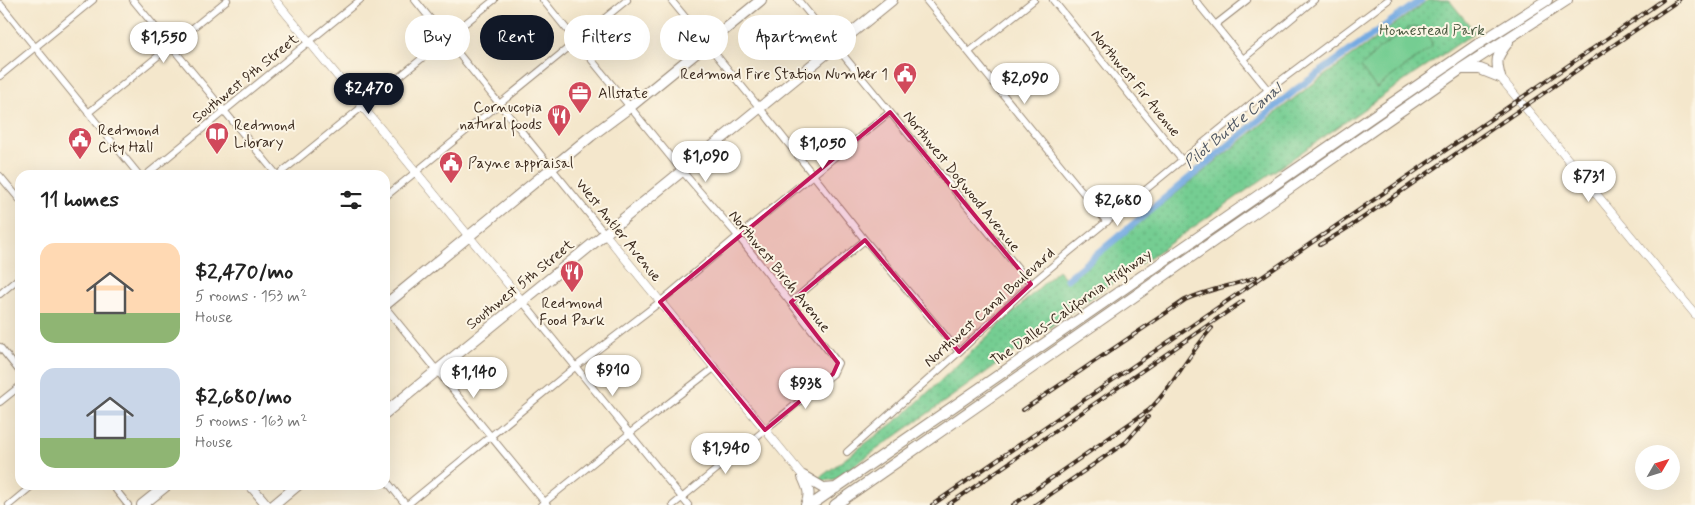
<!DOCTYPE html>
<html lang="en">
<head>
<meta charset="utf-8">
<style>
  body { margin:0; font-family:Mynerve,sans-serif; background:#f6f6f6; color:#222; height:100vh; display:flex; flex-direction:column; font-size:19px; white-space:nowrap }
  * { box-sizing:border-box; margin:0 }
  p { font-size:16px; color:#767676 }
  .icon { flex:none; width:28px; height:28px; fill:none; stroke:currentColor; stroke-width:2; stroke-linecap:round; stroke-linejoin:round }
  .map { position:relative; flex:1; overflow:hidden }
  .side { position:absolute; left:15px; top:170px; width:375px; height:320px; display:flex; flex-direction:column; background:#fff; border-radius:15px; box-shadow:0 5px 20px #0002 }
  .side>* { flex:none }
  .banner { position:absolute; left:405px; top:15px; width:475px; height:45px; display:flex; gap:10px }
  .needle { width:32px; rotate:51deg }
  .controls { position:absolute; left:1635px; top:445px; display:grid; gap:10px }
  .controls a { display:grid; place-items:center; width:45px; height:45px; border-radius:50%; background:#fff; box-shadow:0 5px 20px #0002; font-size:25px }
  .price { position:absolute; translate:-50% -42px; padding:0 11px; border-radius:18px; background:#fff; color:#222; font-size:16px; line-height:32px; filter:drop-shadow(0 1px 2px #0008) }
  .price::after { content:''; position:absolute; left:50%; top:30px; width:15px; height:11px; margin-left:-8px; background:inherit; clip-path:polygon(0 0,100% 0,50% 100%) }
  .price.on { background:#111827; color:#fff }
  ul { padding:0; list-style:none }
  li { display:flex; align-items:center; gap:15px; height:125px; padding:0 25px }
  li span { display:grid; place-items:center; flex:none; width:140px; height:100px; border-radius:15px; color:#555 }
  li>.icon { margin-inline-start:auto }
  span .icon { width:60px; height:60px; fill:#fffc; stroke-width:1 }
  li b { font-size:21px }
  h2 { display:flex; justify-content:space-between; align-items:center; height:60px; padding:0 25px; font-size:21px }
  .chip { padding:0 18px; border-radius:22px; background:#fff; box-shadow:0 5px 20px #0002; font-size:18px; line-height:45px }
  .chip.on { background:#111827; color:#fff }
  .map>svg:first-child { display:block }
  .park { fill:url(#park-dots); stroke:#587c58 }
  .pitch { fill:#75cd92; stroke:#587c58 }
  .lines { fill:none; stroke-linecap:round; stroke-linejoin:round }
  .canal { stroke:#75aae2; stroke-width:7 }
  .minor-casing { stroke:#988875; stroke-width:8 }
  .tertiary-casing { stroke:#988875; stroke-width:9 }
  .secondary-casing { stroke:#988875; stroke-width:11 }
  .primary-casing { stroke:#988875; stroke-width:12 }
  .trunk-casing { stroke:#988875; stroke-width:12 }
  .minor { stroke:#fff; stroke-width:6 }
  .tertiary { stroke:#fff; stroke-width:8 }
  .secondary { stroke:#fff; stroke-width:9 }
  .primary { stroke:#fff; stroke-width:10 }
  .trunk { stroke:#fff; stroke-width:10 }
  .rail-casing { stroke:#3b2a1e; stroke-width:4 }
  .rail { stroke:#fcf5e5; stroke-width:2; stroke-dasharray:5.5; stroke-linecap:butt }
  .marked { fill:#c2185b; fill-opacity:0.2; stroke:#c2185b; stroke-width:4; stroke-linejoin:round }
  .labels { text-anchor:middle; stroke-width:4; stroke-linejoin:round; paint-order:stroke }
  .park-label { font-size:15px; fill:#4c5b41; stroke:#fcf5e5 }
  .poi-label { font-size:15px; fill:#3b2a1e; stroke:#fcf5e5; text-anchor:start }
  .street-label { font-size:15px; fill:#3b2a1e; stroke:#fcf5e5 }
  .water-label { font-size:16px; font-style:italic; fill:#4f5763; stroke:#fcf5e5 }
</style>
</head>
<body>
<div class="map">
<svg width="1695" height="505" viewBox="0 0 1695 505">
  <defs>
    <pattern id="park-dots" width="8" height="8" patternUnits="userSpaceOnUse" patternTransform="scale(1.25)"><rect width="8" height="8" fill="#75cd92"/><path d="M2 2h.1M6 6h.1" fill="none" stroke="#66b07d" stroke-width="1.8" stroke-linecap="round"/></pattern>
  </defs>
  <rect width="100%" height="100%" fill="#fcf5e5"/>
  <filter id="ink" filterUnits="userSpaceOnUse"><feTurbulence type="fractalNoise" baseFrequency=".02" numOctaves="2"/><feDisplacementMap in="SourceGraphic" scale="10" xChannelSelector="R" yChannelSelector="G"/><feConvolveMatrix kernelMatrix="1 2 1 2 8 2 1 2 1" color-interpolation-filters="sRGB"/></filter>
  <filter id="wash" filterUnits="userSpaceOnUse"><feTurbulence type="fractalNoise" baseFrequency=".0096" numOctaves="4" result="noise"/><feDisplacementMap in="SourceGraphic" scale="20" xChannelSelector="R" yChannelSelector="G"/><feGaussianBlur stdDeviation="1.12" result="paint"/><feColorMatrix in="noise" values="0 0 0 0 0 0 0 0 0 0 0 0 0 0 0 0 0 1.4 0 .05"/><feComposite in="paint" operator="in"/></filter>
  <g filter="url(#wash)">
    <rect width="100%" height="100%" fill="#f4e7cc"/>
    <!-- park -->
    <path class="park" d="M 1428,0 L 1449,0 L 1475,32 L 1091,298 L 835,479 L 824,481 L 818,479 L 905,414 L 1058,270 L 1068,281 L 1298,95 Z"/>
    <!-- pitch -->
    <path class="pitch" d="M 1415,26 C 1426,31 1430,35 1432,47 L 1376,88 L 1361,67 L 1379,49 L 1410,27 Z"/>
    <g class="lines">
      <!-- canal -->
      <path class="canal" d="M 1067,279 L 1298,88 L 1421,0"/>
    </g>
  </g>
  <g filter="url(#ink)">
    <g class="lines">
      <!-- minor casing -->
      <g class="minor-casing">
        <path id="minor" d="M 133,0 L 277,175
          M 415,0 L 605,234
          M 543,0 L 682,171 L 738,236 L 838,363 L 833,374 L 673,505
          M 671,0 L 759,107 L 865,240 L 959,352
          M 798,0 L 1031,284
          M 926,0 L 1107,222
          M 1053,0 L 1181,159
          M 1195,0 L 1268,90
          M 0,4 L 139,175
          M 1215,25 L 1247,0
          M 969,52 L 1034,0
          M 1243,59 L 1314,0
          M 0,76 L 93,0
          M 88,113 L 227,0
          M 146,175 L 360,0
          M 278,175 L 494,0
          M 0,176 L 20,200
          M 385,197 L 627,0
          M 0,294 L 20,277
          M 522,301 L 688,505
          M 791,302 L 865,240
          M 385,307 L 547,505
          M 0,347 L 20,372
          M 0,402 L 20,386
          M 847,452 L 959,352 L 1031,284 L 1068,253 L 1268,90 L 1388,0
          M 385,479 L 406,505
          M 112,485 L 128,505
          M 9,505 L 33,485
          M 407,505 L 575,367 L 660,302 L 738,236 L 890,112
          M 541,505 L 630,433 L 714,368"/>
      </g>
      <!-- tertiary casing -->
      <g class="tertiary-casing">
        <path id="tertiary" d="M 275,0 L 522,301
          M 1500,77 L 1695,314
          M 605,234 L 803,476"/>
      </g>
      <!-- secondary casing -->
      <g class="secondary-casing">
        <path id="secondary" d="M 250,485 L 267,505"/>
      </g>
      <!-- primary casing -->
      <g class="primary-casing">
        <path id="primary" d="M 385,305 L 591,136 L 630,107 L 761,0
          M 385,413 L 892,0
          M 142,505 L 167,485
          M 274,505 L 298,485"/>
      </g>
      <!-- trunk casing -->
      <g class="trunk-casing">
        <path id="trunk" d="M 1461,69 L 1480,69 L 1500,77
          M 1500,77 C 1495,59 1497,56 1508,42
          M 803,476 L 825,489 L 836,488
          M 803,477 C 808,488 811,494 806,505
          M 811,505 L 1369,119 L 1478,44 L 1547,0
          M 835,505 L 1376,128 L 1461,69 L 1567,0"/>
      </g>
      <!-- minor -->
      <use href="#minor" class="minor"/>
      <!-- tertiary -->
      <use href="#tertiary" class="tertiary"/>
      <!-- secondary -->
      <use href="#secondary" class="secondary"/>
      <!-- primary -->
      <use href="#primary" class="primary"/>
      <!-- trunk -->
      <use href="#trunk" class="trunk"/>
      <!-- rail casing -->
      <g class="rail-casing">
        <path id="rail" d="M 1320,245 L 1351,226 L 1679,0
          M 1023,410 L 1185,300 C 1208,289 1233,286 1256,277
          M 932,505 L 1663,0
          M 948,505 L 1243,301
          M 1013,505 L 1149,410 C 1174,386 1188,354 1212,328
          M 1035,505 L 1126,442 L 1148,417"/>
      </g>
      <!-- rail -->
      <use href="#rail" class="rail"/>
    </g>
  </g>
  <!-- marked area -->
  <path class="marked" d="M 890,112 L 1031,284 L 959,352 L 865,240 L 791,302 L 838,363 L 833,374 L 765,430 L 660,302 Z"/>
  <!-- icons -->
  <defs>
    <g id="civic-pin" transform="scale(1.25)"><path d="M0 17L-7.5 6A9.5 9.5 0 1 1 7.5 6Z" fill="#d1495b" stroke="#fcf5e5"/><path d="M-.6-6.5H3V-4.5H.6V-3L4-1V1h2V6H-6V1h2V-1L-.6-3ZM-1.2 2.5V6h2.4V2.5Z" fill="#fff"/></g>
    <g id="office-pin" transform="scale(1.25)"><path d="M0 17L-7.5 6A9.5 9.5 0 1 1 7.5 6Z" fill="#d1495b" stroke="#fcf5e5"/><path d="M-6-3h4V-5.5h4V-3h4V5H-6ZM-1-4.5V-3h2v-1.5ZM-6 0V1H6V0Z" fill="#fff"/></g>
    <g id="restaurant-pin" transform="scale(1.25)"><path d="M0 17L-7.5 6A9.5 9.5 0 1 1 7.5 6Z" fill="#d1495b" stroke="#fcf5e5"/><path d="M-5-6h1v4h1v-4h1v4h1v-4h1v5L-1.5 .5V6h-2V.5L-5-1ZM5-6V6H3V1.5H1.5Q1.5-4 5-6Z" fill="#fff"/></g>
    <g id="library-pin" transform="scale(1.25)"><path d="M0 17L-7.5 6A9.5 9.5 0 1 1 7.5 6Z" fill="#d1495b" stroke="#fcf5e5"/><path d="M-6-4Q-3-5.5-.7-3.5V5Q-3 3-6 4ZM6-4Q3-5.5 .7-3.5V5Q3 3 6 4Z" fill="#fff"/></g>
  </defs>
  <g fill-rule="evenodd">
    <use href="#civic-pin" x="905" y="74"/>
    <use href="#office-pin" x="580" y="93"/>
    <use href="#restaurant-pin" x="559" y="116"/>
    <use href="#library-pin" x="217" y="134"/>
    <use href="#civic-pin" x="80" y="139"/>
    <use href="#civic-pin" x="451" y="163"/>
    <use href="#restaurant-pin" x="572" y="272"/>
  </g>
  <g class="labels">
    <!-- park labels -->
    <g class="park-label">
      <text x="1432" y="35">Homestead Park</text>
    </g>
    <!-- poi labels -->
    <g class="poi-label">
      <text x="888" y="79" text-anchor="end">Redmond Fire Station Number 1</text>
      <text x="598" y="98">Allstate</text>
      <text x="542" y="112" text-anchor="end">Cornucopia<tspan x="542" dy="17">natural foods</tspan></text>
      <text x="234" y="130">Redmond<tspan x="234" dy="17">Library</tspan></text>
      <text x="98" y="135">Redmond<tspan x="98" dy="17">City Hall</tspan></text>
      <text x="468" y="168">Payne appraisal</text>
      <text x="572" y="308" text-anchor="middle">Redmond<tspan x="572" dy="17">Food Park</tspan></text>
    </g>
    <!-- street labels -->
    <g class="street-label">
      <text transform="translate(245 78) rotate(-39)" y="5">Southwest 9th Street</text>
      <text transform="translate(1136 83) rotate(51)" y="5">Northwest Fir Avenue</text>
      <text transform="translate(962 181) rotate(51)" y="5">Northwest Dogwood Avenue</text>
      <text transform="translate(619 230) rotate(51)" y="5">West Antler Avenue</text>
      <text transform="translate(780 271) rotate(51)" y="5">Northwest Birch Avenue</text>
      <text transform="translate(520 284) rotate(-39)" y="5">Southwest 5th Street</text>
      <text transform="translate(989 307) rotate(-42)" y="5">Northwest Canal Boulevard</text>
      <text transform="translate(1071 307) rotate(-35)" y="5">The Dalles-California Highway</text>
    </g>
    <!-- water labels -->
    <g class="water-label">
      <text transform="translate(1232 125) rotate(-40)" y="6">Pilot Butte Canal</text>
    </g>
  </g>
</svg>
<div class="controls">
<a><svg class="needle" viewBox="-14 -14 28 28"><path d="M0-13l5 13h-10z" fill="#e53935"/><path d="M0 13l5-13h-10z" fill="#767676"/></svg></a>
</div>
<b class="price" style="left:164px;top:64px">$1,550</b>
<b class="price" style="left:1025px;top:105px">$2,090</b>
<b class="price on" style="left:369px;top:115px">$2,470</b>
<b class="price" style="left:823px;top:170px">$1,050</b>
<b class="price" style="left:706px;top:183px">$1,090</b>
<b class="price" style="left:1589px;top:203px">$731</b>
<b class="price" style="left:1118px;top:227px">$2,680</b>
<b class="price" style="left:613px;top:397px">$910</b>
<b class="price" style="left:474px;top:399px">$1,140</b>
<b class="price" style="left:806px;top:410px">$938</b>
<b class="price" style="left:726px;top:475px">$1,940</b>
<div class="banner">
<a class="chip">Buy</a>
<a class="chip on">Rent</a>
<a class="chip">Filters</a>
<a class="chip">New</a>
<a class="chip">Apartment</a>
</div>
<section class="side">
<h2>11 homes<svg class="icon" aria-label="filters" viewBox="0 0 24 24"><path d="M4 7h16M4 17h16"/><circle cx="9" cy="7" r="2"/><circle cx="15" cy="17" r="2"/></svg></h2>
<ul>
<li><span style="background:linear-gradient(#ffd9b3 70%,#8fb573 0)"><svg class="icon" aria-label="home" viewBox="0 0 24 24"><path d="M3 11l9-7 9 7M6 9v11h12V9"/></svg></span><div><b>$2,470/mo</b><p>5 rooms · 153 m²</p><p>House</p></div></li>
<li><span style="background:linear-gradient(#c9d6e8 70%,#8fb573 0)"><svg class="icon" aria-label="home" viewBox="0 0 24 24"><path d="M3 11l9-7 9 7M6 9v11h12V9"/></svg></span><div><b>$2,680/mo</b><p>5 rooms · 163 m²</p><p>House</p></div></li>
</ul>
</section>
</div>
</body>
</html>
